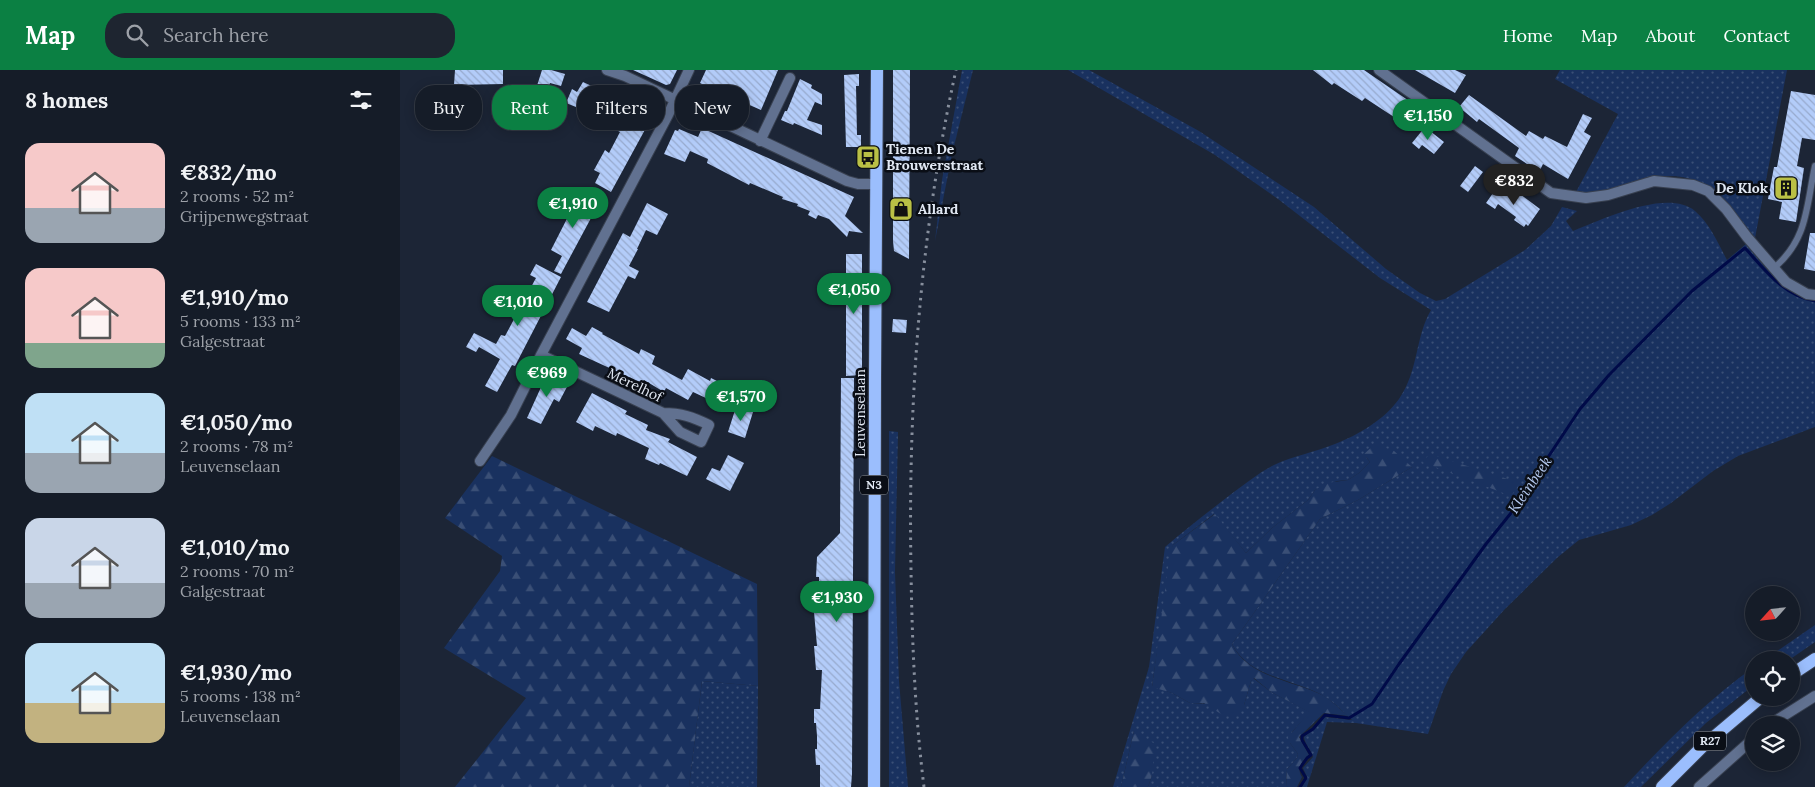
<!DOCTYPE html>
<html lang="en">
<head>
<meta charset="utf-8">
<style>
  body { margin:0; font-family:Lora,serif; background:#1e2530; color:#f1f3f6; height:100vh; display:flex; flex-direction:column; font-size:19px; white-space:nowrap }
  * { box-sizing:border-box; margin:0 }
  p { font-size:16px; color:#9da1a8 }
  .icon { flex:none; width:28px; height:28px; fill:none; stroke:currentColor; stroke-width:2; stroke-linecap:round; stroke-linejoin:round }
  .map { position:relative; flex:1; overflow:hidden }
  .side { display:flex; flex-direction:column; background:#151c28; width:400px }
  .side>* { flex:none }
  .guide { position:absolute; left:15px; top:15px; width:475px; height:45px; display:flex; gap:10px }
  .needle { width:32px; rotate:243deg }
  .tools { position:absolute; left:1345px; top:516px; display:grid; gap:10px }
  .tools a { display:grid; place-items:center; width:55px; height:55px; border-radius:50%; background:#151c28; box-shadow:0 2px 12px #0003,0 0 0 1px #343a45; font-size:25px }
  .price { position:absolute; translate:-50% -42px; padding:0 11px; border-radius:18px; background:#0b8043; color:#fff; font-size:16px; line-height:32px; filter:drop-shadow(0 1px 2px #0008) }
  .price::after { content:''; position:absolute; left:50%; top:30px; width:15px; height:11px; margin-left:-8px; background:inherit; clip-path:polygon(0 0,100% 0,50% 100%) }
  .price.selected { background:#222; color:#fff }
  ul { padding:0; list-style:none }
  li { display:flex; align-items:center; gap:15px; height:125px; padding:0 25px }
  li span { display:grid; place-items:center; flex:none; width:140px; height:100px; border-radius:15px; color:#555 }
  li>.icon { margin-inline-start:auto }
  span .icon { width:60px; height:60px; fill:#fffc; stroke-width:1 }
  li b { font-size:21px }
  h2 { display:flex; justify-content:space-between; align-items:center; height:60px; padding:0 25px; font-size:21px }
  .tag { padding:0 18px; border-radius:20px; background:#151c28; box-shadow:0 2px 12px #0003,0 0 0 1px #343a45; font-size:18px; line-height:45px }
  .tag.selected { background:#0b8043; color:#fff }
  header { display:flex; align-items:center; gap:30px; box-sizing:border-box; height:70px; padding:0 25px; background:#0b8043; color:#fff }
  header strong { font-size:24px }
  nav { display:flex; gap:28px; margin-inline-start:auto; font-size:18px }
  .search { width:350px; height:45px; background:#1e2530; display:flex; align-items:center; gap:12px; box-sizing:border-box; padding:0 18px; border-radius:20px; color:#9da1a8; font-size:19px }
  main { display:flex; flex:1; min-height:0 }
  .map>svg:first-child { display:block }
  .grass { fill:url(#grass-dots) }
  .forest { fill:url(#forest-firs) }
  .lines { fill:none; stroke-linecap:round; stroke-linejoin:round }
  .stream { stroke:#000a48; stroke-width:3 }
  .building { fill:url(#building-back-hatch) }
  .lane-casing { stroke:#384050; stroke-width:8 }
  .street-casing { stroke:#384050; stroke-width:12 }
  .primary-casing { stroke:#384050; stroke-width:14 }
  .lane { stroke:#617190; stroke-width:6 }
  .street { stroke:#617190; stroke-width:10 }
  .primary { stroke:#9bbefd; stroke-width:12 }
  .rail { stroke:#878f9d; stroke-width:3; stroke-dasharray:2.5 5; stroke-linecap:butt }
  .labels { text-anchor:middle; stroke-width:5; stroke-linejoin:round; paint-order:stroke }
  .shield { fill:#0a0e16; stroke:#a0a7b1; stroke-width:1 }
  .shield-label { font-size:12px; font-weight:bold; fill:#e1e8f3 }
  .poi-label { font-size:14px; font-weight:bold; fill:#e1e8f3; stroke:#0a0e16; text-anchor:start }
  .street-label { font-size:14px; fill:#e1e8f3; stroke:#0a0e16 }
  .water-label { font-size:15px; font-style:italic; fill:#b5caf0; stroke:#0a0e16 }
</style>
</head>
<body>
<header>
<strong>Map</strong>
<div class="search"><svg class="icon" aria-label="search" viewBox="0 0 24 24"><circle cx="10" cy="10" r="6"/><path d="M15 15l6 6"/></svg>Search here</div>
<nav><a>Home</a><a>Map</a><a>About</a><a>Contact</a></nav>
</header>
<main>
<section class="side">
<h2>8 homes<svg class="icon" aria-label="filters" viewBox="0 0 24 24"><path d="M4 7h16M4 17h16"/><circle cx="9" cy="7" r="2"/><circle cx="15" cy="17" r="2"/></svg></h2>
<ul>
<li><span style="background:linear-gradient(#f6c9c9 65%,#9aa5b1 0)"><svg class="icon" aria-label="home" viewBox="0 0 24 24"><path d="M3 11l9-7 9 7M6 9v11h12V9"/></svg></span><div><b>€832/mo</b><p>2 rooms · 52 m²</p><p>Grijpenwegstraat</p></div></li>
<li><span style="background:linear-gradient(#f6c9c9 75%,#7fa58c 0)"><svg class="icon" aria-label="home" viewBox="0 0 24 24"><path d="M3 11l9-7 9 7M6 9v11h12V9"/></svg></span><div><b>€1,910/mo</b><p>5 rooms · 133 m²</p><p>Galgestraat</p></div></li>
<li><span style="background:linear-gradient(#bfe0f5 60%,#9aa5b1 0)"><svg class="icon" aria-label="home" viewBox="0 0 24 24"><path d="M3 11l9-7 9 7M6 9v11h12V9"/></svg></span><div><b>€1,050/mo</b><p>2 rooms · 78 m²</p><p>Leuvenselaan</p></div></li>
<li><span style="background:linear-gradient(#c9d6e8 65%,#9aa5b1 0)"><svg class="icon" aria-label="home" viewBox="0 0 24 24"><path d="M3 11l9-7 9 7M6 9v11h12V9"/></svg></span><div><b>€1,010/mo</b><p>2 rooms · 70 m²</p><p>Galgestraat</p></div></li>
<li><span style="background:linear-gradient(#bfe0f5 60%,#c2b280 0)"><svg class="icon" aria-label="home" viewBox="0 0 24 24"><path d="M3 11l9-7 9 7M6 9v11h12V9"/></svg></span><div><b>€1,930/mo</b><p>5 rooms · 138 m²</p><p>Leuvenselaan</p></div></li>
</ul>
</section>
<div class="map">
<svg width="1415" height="717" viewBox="0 0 1415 717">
  <defs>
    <pattern id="grass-dots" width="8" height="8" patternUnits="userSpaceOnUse" patternTransform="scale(1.25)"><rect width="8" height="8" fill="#19315f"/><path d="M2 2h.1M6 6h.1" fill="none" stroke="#3a4f76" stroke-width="1.8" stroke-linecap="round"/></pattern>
    <pattern id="forest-firs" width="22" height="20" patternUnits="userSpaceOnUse" patternTransform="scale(1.25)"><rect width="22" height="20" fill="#19315f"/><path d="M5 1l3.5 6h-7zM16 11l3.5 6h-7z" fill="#3a4f76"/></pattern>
    <pattern id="building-back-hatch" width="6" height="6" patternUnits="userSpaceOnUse" patternTransform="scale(1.25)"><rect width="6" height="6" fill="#b3ccf9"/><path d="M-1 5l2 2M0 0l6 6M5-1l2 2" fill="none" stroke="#97aacd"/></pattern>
  </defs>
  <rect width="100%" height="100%" fill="#1c2536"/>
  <!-- grass -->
  <path class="grass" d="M 562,0 L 573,0 L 552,84 L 535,171 L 542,110 Z
    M 668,0 L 689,0 L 799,61 L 914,137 L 986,199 L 1020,223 L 1036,231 L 1045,229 L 1125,180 L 1151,156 L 1162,137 L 1177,141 L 1166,151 L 1173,161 C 1202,150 1267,118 1295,141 C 1310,154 1318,173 1327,190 L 1346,174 C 1367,200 1381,220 1415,230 L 1415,357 L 1338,386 L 1313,401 L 1271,433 L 1252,445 L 1231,455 L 1179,470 L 1158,487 L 1105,539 L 1066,582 L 1051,604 L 1043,621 L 1028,664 L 956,653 L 927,652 L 907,717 L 902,717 L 907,707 L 903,698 L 913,687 C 911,679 905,675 904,667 L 924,647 L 952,650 C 943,642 935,633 925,627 C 894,608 850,609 832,574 L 920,449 L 958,430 L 1012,397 L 966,387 L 970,392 L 959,403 L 948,410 L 937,411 L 915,420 L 908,430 L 872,458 L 846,483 L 814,444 L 773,475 L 752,616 L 772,623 L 790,633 L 844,635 L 851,611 L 853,608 L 871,622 L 910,642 L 892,662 L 890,673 L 898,684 L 897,688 L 887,699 L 886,717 L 748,717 L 752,705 L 734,661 L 721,717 L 713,717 L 749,597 L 765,477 C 786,459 808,442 830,425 C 844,415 858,403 874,395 C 893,386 915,382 935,374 C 958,365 984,350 999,329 C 1019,300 1015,267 1031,240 L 980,208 L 878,129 L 815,85 Z
    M 1160,0 L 1387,0 L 1355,168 C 1322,126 1299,93 1239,111 C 1227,115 1212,122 1199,124 C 1192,124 1183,123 1176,122 L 1218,44 L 1155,9 Z
    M 489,361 L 498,362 L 495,502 L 499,611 L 508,717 L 489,717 Z
    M 1415,555 L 1415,572 L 1389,590 L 1364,590 Z
    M 1354,597 L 1354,615 L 1306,653 L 1241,717 L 1224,717 C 1264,674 1306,631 1354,597 Z
    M 302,611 L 358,616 L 357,717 L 289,717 Z"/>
  <!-- forest -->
  <path class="forest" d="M 977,375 L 994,381 L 1012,397 L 958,430 L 920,449 L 832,574 C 848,608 893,610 924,626 C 932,631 940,639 948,646 L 924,643 L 899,667 L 909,685 C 902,691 896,698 902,707 L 897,717 L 886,717 L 887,699 L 897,688 L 898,684 L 890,673 L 888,667 L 909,642 L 871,622 L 854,608 L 851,611 L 844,635 L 832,646 L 824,646 L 804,633 L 790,633 L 772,623 L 752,617 L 770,483 L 773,475 L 815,444 L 846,483 L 872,458 L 908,430 L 915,420 L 927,413 L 948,410 L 959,403 L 970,392 L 964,384 L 973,376 Z
    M 1030,384 L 1120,413 L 1111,426 L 1022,392 Z
    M 92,386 L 357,514 L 358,616 L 302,611 L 289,717 L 55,717 L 126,628 L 44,578 L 100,501 L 102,486 L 45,448 Z
    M 734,661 L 755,674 L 752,705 L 748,717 L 721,717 Z"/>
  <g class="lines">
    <!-- stream -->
    <path class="stream" d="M 900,717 L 906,708 L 900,698 L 907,688 L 911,685 L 902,670 L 902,666 L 913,659 L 925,645 L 949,648 L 972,634 L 999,594 L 1086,474 L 1111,443 L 1180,339 L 1209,305 L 1292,221 L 1345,178 C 1365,200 1384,226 1415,231"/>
  </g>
  <!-- building -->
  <path class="building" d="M 55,0 L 103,0 L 103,14 L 54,15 Z
    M 142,0 L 151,0 L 165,4 L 161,16 L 150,13 L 146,26 L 135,22 Z
    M 233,0 L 277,0 L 270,14 L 266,15 Z
    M 306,0 L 378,0 L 361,40 L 338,30 L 337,32 L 323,27 L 324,25 L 300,13 Z
    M 493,0 L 510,0 L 509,189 L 494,181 L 493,171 Z
    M 913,0 L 964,0 L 1025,42 L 1015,57 L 1004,51 L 1001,56 L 993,49 L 994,47 L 965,28 L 962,31 L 934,13 L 932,15 Z
    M 1015,0 L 1055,0 L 1066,5 L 1055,23 Z
    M 459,4 L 459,16 L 456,16 L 457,65 L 461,65 L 461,77 L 446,77 L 444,5 Z
    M 400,9 L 412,15 L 411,18 L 422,24 L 422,35 L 415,32 L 407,50 L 422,55 L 422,65 L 394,53 L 393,55 L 381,50 L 385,41 L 387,41 Z
    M 183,12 L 198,19 L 191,34 L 185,31 L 181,39 L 166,33 L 172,19 L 177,22 Z
    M 1391,21 L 1415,25 L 1415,70 L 1402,68 L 1397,96 L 1404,98 L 1396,152 L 1379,149 L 1382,132 L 1368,129 L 1374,97 L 1377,97 Z
    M 1069,25 L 1126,66 L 1129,61 L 1143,69 L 1145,66 L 1167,77 L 1183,44 L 1192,48 L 1184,62 L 1191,66 L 1168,109 L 1143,94 L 1139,102 L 1115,86 L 1119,78 L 1079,49 L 1077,52 L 1059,37 Z
    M 238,37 L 253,45 L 211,122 L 195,113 L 200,103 L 194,100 L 205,80 L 209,83 L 220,62 L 203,53 L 207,45 L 227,56 Z
    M 1025,57 L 1044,72 L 1034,84 L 1022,75 L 1019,79 L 1012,73 Z
    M 302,58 L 454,127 L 445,146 L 463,163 L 449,161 L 447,167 L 429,149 L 418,145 L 416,149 L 408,145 L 410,141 L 397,136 L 398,134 L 382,129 L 383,127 L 350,113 L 349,115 L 307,93 L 308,89 L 290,81 L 285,92 L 264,84 L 275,60 L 278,61 L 279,59 L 298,67 Z
    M 1075,96 L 1083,102 L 1068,122 L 1060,116 Z
    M 1098,116 L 1116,129 L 1120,124 L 1140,139 L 1128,156 L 1126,154 L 1124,157 L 1114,150 L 1116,147 L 1098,134 L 1095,139 L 1086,133 Z
    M 177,121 L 187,126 L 186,128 L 198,135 L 161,204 L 154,201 L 162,186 L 151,180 L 176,131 L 172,129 Z
    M 247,133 L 268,144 L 257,165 L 246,160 L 237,179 L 238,179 L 229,196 L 239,201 L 235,209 L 228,206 L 209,242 L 187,232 L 223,163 L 230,167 Z
    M 1410,163 L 1415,163 L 1415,201 L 1404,199 Z
    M 446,184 L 462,184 L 462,305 L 446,306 Z
    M 136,194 L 161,207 L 115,296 L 112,295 L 97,322 L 85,316 L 100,289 L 79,277 L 76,282 L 66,277 L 74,263 L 96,274 L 101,265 L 105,266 L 121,236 L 119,235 L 122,226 L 125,228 L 136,208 L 130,205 Z
    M 493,249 L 507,250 L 506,263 L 492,262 Z
    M 192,257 L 203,263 L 202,264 L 239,284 L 241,279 L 255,286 L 252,294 L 282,310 L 288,299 L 310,311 L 311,308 L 331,318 L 323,336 L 293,322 L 288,330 L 266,318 L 264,322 L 244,310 L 242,313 L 179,284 L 182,278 L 166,269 L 172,258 L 186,266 Z
    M 147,304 L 168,315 L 159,332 L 154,329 L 141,354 L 127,348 Z
    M 441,308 L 454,308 L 452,704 L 451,717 L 420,717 L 420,695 L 416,695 L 415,679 L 417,679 L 417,666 L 416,653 L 414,653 L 414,639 L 420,639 L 422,600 L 416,600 L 414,576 L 417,576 L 414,542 L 418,542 L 419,524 L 419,507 L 416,507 L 417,487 L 440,463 Z
    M 192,323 L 227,341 L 225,344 L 248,355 L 246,360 L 270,369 L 268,372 L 297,387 L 287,406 L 260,393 L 259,395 L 245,389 L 249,378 L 217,363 L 216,366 L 195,356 L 193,361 L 176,352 Z
    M 336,337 L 353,342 L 345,368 L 328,362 Z
    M 328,385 L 344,393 L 330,421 L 306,409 L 312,398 L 320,401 Z"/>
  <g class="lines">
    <!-- lane casing -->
    <g class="lane-casing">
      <path id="lane" d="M 1374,198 C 1408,169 1406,137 1415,96"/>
    </g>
    <!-- street casing -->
    <g class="street-casing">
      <path id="street" d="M 207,0 L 225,6 L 447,111 L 458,114 L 477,114
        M 979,0 L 1151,123 L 1186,128 L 1208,125 L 1254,111 L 1293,115 L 1308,121 L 1326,139 L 1347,167 L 1386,212 L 1407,224 L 1415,225
        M 360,71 L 390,8
        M 141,285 L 263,343 C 281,343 293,347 309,355 L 301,372 L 280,362 L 263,343
        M 80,391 L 111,345 L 141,285 L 268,45 L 289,0
        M 1369,655 L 1415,626
        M 1299,717 L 1354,668"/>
    </g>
    <!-- primary casing -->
    <g class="primary-casing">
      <path id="primary" d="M 1391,605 L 1415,589
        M 474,717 L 475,307 L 477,0
        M 1262,717 L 1302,677 L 1360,628"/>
    </g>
    <!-- lane -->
    <use href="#lane" class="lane"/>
    <!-- street -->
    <use href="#street" class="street"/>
    <!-- primary -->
    <use href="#primary" class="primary"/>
    <!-- rail -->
    <path class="rail" d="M 524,717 C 515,645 512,571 511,499 C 508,332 520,163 556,0"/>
  </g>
  <!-- icons -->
  <defs>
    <g id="bus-square" transform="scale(1.25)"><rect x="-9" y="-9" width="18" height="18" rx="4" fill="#bac045" stroke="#0a0e16"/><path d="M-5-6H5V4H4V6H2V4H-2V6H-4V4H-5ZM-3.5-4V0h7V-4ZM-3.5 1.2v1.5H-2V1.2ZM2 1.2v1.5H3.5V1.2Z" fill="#111"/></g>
    <g id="building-square" transform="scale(1.25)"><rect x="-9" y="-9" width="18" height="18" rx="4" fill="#bac045" stroke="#0a0e16"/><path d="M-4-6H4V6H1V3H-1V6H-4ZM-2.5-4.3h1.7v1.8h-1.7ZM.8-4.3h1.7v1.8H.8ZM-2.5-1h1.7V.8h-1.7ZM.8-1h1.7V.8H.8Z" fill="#111"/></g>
    <g id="shop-square" transform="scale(1.25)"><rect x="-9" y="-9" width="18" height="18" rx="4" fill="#bac045" stroke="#0a0e16"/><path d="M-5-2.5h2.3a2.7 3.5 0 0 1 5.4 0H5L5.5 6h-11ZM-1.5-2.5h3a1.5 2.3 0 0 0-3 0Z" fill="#111"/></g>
  </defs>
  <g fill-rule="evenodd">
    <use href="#bus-square" x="468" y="87"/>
    <use href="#building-square" x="1386" y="118"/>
    <use href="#shop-square" x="501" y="139"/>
  </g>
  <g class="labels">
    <!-- shield labels -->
    <g class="shield">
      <rect x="460" y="405.5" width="28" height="19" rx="4"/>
      <rect x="1294" y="661.5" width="32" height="19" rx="4"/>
    </g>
    <g class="shield-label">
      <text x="474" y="419">N3</text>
      <text x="1310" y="675">R27</text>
    </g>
    <!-- poi labels -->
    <g class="poi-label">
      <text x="486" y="84">Tienen De<tspan x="486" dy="16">Brouwerstraat</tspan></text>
      <text x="1368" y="123" text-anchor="end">De Klok</text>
      <text x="518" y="144">Allard</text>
    </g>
    <!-- street labels -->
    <g class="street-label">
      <text transform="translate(235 315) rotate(26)" y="5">Merelhof</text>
      <text transform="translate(460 343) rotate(-90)" y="5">Leuvenselaan</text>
    </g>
    <!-- water labels -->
    <g class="water-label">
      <text transform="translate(1130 415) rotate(-56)" y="5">Kleinbeek</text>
    </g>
  </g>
</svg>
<div class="tools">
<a><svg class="needle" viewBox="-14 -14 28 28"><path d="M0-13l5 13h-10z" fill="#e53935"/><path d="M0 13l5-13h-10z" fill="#9da1a8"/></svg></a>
<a><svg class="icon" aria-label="locate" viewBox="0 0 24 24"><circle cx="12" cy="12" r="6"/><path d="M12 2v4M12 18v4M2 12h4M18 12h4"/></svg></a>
<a><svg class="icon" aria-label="layers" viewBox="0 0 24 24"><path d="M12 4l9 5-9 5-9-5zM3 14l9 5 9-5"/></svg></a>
</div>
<b class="price" style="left:1028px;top:71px">€1,150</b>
<b class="price selected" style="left:1114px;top:136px">€832</b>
<b class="price" style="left:173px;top:159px">€1,910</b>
<b class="price" style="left:454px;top:245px">€1,050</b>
<b class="price" style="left:118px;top:257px">€1,010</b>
<b class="price" style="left:147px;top:328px">€969</b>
<b class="price" style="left:341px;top:352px">€1,570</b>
<b class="price" style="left:437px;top:553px">€1,930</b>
<div class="guide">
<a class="tag">Buy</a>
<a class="tag selected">Rent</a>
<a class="tag">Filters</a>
<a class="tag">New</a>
</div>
</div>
</main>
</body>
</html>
